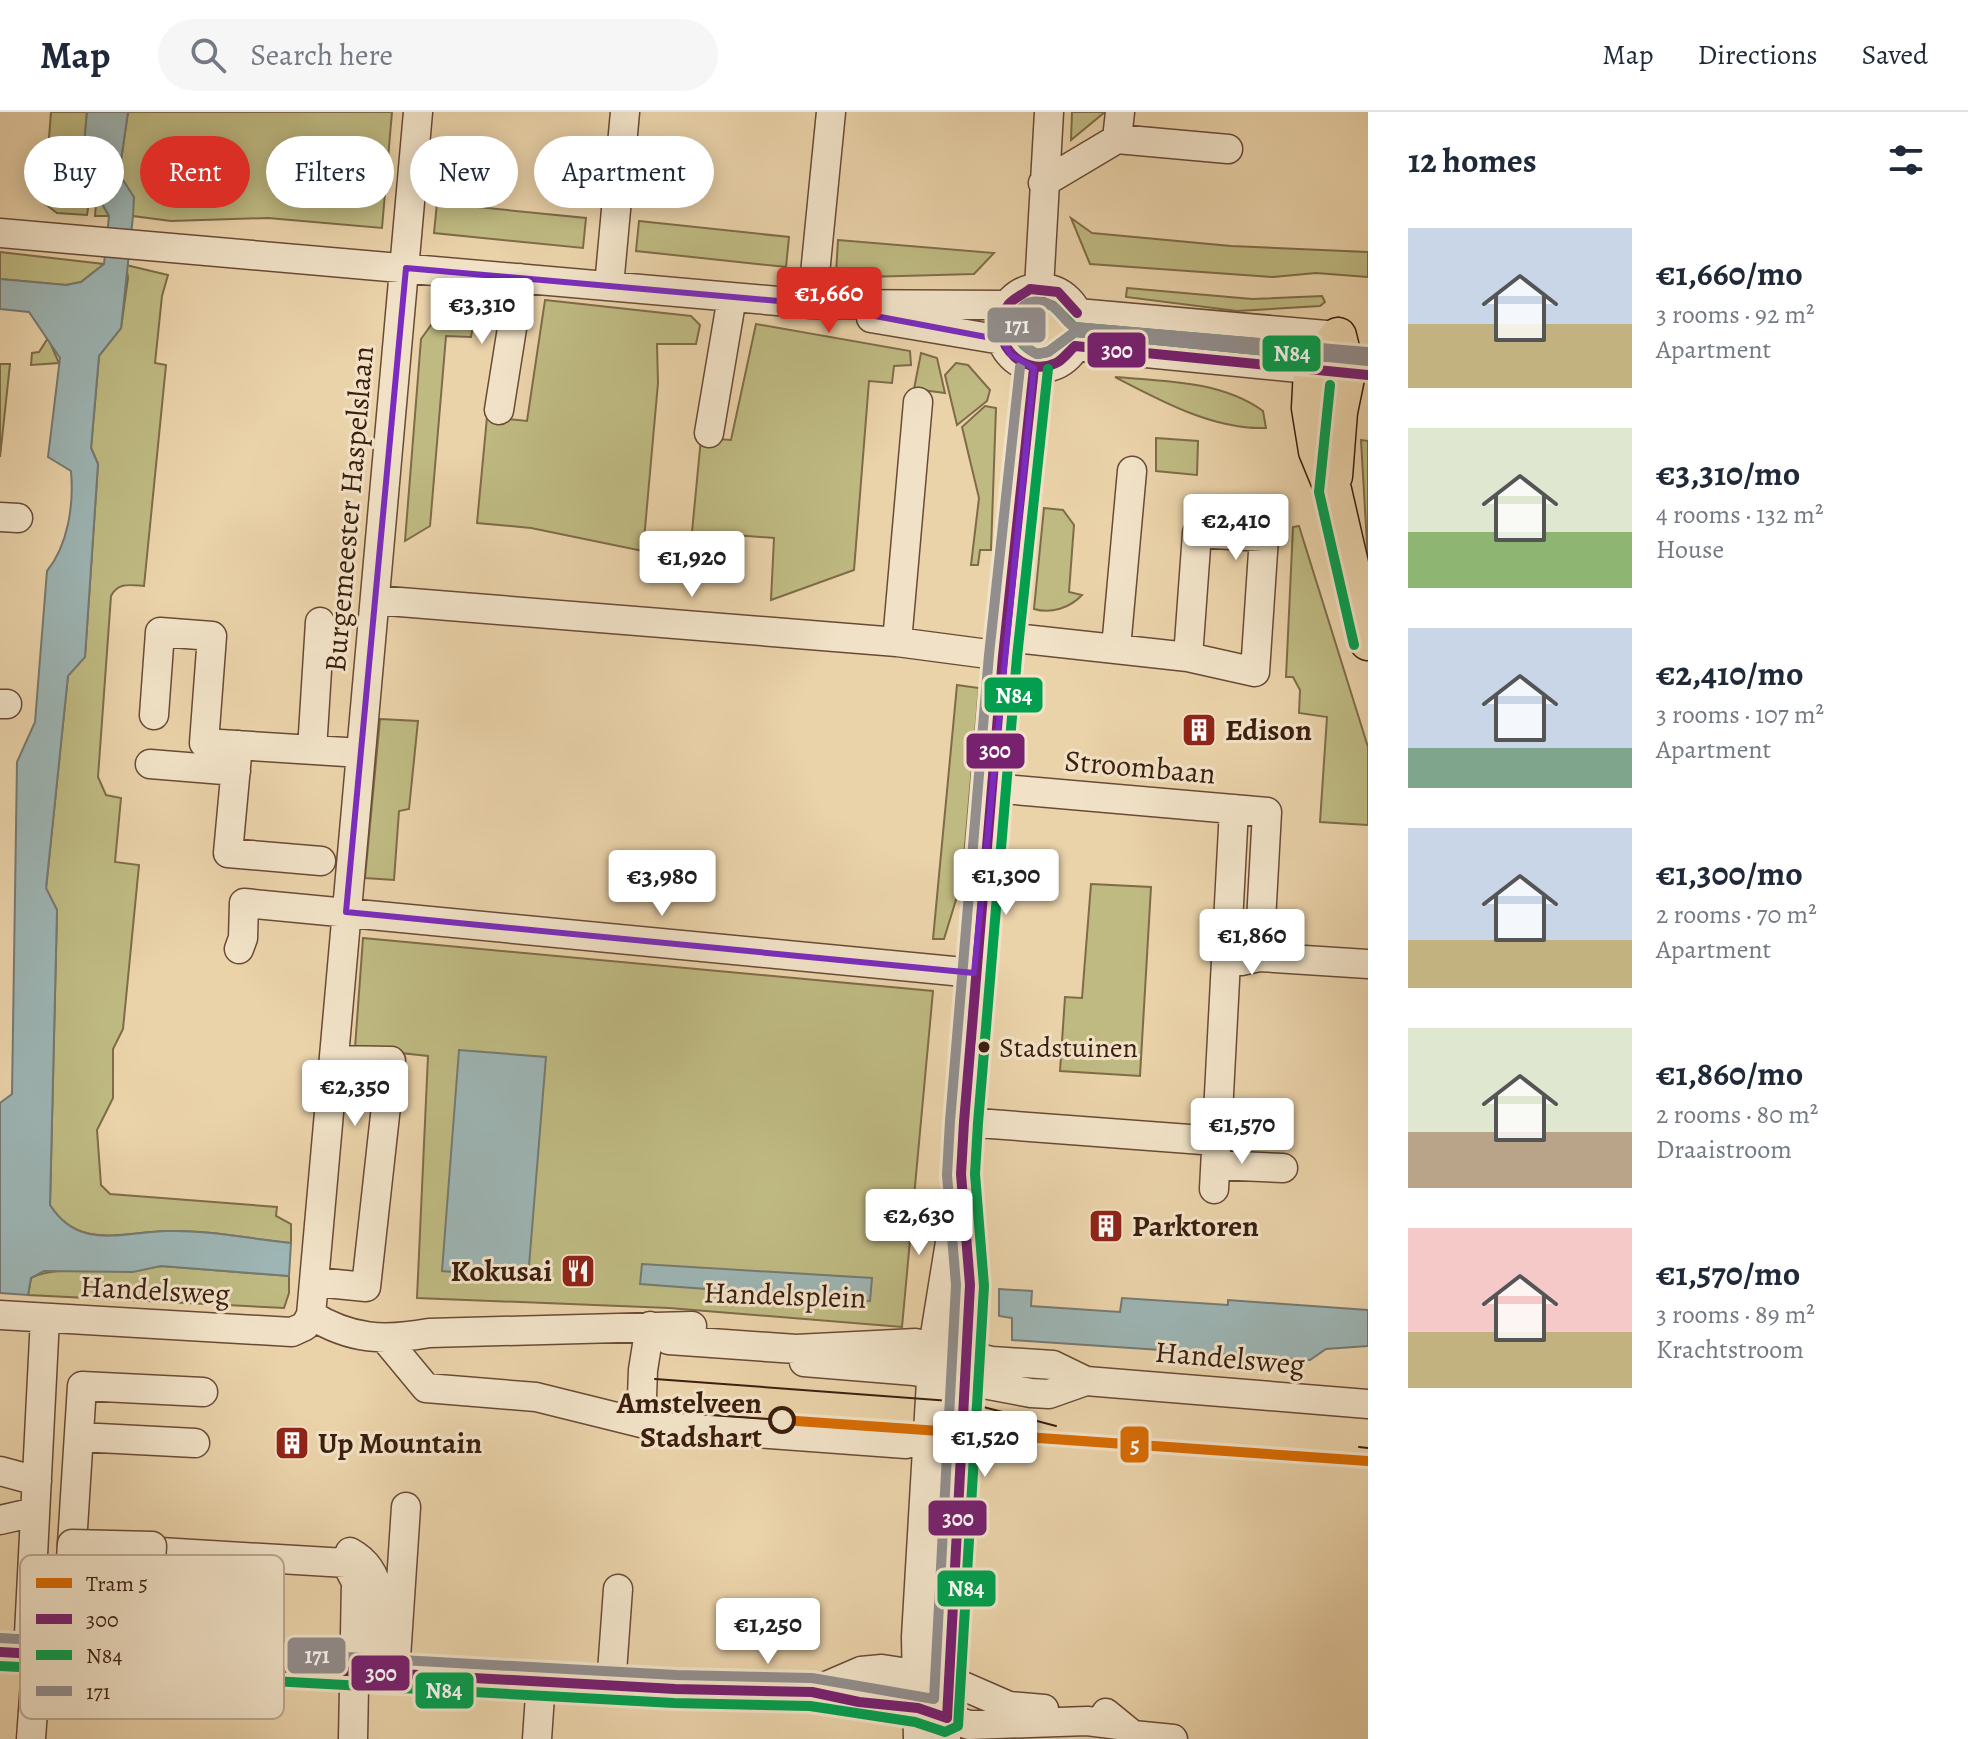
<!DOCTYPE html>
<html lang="en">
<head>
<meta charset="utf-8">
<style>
  body { margin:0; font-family:Alegreya,serif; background:#f6f6f7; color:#1f2937; height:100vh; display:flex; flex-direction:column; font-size:30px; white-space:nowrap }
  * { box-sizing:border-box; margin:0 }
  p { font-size:26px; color:#747a83 }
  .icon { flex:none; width:44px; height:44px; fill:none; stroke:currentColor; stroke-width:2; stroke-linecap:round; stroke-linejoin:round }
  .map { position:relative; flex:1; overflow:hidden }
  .side { display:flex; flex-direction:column; background:#fff; width:600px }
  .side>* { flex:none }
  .hud { position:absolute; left:24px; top:24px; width:760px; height:72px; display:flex; gap:16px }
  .price { position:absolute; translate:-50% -68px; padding:0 18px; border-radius:8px; background:#fff; color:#222; font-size:26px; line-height:52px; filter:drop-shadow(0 2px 4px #0008) }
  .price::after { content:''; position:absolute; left:50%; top:48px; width:24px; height:18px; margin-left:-12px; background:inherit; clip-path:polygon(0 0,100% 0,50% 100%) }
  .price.selected { background:#d93025; color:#fff }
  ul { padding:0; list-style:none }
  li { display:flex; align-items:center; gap:24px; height:200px; padding:0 40px }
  li span { display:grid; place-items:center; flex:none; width:224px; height:160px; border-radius:0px; color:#555 }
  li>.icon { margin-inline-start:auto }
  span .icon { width:96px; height:96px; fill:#fffc; stroke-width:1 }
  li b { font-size:34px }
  h2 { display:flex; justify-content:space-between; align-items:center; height:96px; padding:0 40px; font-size:34px }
  .chip { padding:0 28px; border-radius:36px; background:#fff; box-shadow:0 4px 20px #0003; font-size:28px; line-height:72px }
  .chip.selected { background:#d93025; color:#fff }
  header { display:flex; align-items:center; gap:48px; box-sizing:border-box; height:112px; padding:0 40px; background:#fff; border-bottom:2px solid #e0e1e3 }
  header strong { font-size:38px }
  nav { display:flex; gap:44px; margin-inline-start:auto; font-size:28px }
  .search { width:560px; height:72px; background:#f6f6f7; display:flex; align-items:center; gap:20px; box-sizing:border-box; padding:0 28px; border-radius:44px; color:#747a83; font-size:30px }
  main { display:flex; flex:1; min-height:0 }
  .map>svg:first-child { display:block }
  .green { fill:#bfba82; stroke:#7e6c48; stroke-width:2 }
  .water { fill:#9db5b4; stroke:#767972; stroke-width:2 }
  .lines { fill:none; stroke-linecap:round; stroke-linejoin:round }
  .minor-casing { stroke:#684b36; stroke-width:31 }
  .major-casing { stroke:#3c1e0f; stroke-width:39 }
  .minor { stroke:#f1e2c7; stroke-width:28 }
  .major { stroke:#ead2a9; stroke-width:36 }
  .tram { stroke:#3c1e0f; stroke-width:2 }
  .minor-bridge-casing { stroke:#684b36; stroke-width:31; stroke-linecap:butt }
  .minor-bridge { stroke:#f1e2c7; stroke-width:28 }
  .bus-1-casing { stroke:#f1e2c7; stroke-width:16 }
  .bus-2-casing { stroke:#f1e2c7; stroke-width:16 }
  .bus-3-casing { stroke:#f1e2c7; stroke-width:16 }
  .bus-1 { stroke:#77216f; stroke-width:10 }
  .bus-2 { stroke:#039f4e; stroke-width:10 }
  .bus-3 { stroke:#928e8e; stroke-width:10 }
  .tram-1-casing { stroke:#f1e2c7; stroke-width:16 }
  .tram-1 { stroke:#d86c03; stroke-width:10 }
  .marked { fill:none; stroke:#7b2cbf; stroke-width:6; stroke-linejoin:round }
  .bus-dot { fill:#3c1e0f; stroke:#f1e2c7; stroke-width:3 }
  .stop-dot { fill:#f1e2c7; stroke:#3c1e0f; stroke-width:4 }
  .labels { text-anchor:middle; stroke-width:6; stroke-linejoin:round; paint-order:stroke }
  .bus-label { font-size:28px; fill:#3c1e0f; stroke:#f1e2c7; text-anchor:start }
  .street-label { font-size:30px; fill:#3c1e0f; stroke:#f1e2c7 }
  .poi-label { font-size:30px; font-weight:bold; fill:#3c1e0f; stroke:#f1e2c7; text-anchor:start }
  .stop-label { font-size:30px; font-weight:bold; fill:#3c1e0f; stroke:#f1e2c7; text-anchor:end }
  .key { fill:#f1e2c7; stroke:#bba790; stroke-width:2 }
  .key-label { font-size:22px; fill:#3c1e0f }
  .line-badge { stroke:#f1e2c7; stroke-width:3 }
  .badge-label { font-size:22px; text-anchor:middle; font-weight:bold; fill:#fff }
</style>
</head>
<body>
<header>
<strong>Map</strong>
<div class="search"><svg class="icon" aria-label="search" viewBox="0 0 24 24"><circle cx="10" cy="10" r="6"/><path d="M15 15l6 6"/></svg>Search here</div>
<nav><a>Map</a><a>Directions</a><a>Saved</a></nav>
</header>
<main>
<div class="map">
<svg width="1368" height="1627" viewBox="0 0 1368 1627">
  <rect width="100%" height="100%" fill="#ead2a9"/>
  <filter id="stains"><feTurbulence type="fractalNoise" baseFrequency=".0025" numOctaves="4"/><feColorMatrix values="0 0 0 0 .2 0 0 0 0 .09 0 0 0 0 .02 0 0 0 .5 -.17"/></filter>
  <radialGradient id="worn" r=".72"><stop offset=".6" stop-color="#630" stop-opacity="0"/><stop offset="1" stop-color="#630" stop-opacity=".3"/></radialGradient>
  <!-- green -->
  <path class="green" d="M 51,0 L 87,0 L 82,56 L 109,104 L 95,104 L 96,92 L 76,59 L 70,61 L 89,90 L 87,103 L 57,101 L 44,91 Z
    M 128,0 L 392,0 L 382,116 L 268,106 L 171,109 L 133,104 L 133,85 L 119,62 Z
    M 1072,0 L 1105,0 L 1071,28 Z
    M 437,91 L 586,106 L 583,136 L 434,121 Z
    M 1071,106 L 1092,121 L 1231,134 L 1368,140 L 1368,165 L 1316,161 L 1273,165 L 1090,152 Z
    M 639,109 L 789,125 L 786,155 L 636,139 Z
    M 838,128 L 994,141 L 974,162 L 865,165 L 836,161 Z
    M 0,140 L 104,152 L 81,170 L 66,173 L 0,167 Z
    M 126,153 L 168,163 L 162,184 L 155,251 L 166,253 L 144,474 C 130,473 118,470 111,484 L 98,665 L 106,683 L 121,686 L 115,750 L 139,753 L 123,917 L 113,937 L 113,986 L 97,1018 L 101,1073 L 110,1082 L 277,1095 L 276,1104 L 291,1112 L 291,1131 C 251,1127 207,1118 167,1119 C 123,1120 78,1138 50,1093 L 57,798 L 46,777 L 68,563 L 85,544 L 98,352 L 91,336 L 99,244 L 121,216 L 128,166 Z
    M 1127,176 L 1252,187 L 1322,184 L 1325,190 L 1320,194 L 1237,199 L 1126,185 Z
    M 545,188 L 691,204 L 700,213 L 696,232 L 657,232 L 658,271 L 643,439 L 531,416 L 477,411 L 487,305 L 527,309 Z
    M 484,200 L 490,205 L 490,215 L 473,214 L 471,225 L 446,224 L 430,414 L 405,429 L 421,227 L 434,209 Z
    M 756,212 L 910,239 L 911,253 L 894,254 L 892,271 L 869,269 L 854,458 L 771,488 L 774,426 L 692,420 L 701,326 L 731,328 Z
    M 48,226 L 59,251 L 31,253 L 32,241 L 39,240 Z
    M 921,241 L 937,246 L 945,281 L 914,277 Z
    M 956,251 L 968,253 L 990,278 L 987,289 L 957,313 L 945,263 Z
    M 0,252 L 10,252 L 0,345 Z
    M 1115,265 C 1165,269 1222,269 1263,299 L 1266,316 C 1214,318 1161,289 1115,265 Z
    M 985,294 L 996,296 L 991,438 L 980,438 L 978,453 L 971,453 L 979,386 L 962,315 Z
    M 1156,326 L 1198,329 L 1197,363 L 1156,359 Z
    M 1361,328 L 1368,329 L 1368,450 Z
    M 1044,396 L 1063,398 L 1074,413 L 1069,480 L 1082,483 C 1070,496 1051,502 1034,497 Z
    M 1299,414 L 1368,635 L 1368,713 L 1320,710 L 1327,605 L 1299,601 L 1300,578 L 1293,565 L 1286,565 L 1293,415 Z
    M 957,573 L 979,576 L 962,768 L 944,827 L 933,827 Z
    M 380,607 L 418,609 L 409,697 L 399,699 L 394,768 L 365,766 Z
    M 1091,772 L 1151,775 L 1140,964 L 1060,959 L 1065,885 L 1082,886 Z
    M 363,826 L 933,879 L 902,1215 L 669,1196 L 417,1186 L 428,944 L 355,936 Z
    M 161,1154 L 289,1164 L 289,1181 L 284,1196 L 28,1183 L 31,1166 C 56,1152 124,1161 161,1154 Z"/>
  <!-- water -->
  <path class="water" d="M 87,0 L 128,0 L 119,62 L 134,85 L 133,104 L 121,216 L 99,244 L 91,336 L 98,352 L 85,545 L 68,564 L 46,776 L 57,798 L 50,1093 C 79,1139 122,1120 167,1119 C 207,1118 251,1127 291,1131 L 289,1164 L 161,1154 L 133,1160 L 44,1159 L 31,1166 L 28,1183 L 0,1181 L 0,991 L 12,982 L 17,650 L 35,610 L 47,459 C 68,433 74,393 71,359 L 48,345 L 60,246 L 29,200 L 0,197 L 0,167 L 66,173 L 81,170 L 104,152 L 109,104 L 82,56 Z
    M 459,938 L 546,945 L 528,1166 L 442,1159 Z
    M 642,1152 L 872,1166 L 870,1189 L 640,1172 Z
    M 999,1177 L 1032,1179 L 1031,1194 L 1120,1200 L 1122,1186 L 1228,1193 L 1228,1188 L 1368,1198 L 1368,1234 L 1326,1237 L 1310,1248 L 1012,1228 L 1012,1206 L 999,1204 Z"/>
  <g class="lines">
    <!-- minor casing -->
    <g class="minor-casing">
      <path id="minor" d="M 1117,27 L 1120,0
        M 1043,71 L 1117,27 L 1228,37
        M 0,121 L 812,192 L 1006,193
        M 609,174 L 625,0
        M 1039,176 L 1049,0
        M1000 216a40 40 0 1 1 80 0a40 40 0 1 1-80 0Z
        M 812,192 L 831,0
        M 1077,201 L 1338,224
        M 871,206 L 1002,228
        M 1075,234 L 1329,259
        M 499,298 L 520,166
        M 709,321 L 732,185
        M 0,405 L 18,406
        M 375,488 L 897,530 L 1003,544
        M 1005,525 L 1188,545 L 1255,560 L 1264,425 L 1197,421 L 1188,545
        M 897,530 L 918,290
        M 1116,536 L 1132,359
        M 0,592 L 7,592
        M 154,603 L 160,520 L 212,524 L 204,631 L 361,641
        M 238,633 L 228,741 L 321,749
        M 312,638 L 320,510
        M 150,652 L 236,659
        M 992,676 L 1267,700 L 1259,845
        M 239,837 L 243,826 L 244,791 L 974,861
        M 1241,849 L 1259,845 L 1368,852
        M 964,1010 L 1216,1029
        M 1216,1053 L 1283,1056
        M 1214,1077 L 1234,697
        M 316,1170 L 366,1175 L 391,949 L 334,948
        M 0,1203 L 292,1220 L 305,1214 L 311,1203 L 418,0
        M 311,1203 C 351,1228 385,1229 429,1221 L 692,1214
        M 669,1228 L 796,1237 L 916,1231 L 992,1249 L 1053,1253 L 1086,1269 L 1368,1292
        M 387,1229 L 426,1276 L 536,1285 L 649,1313 L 906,1332
        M 804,1250 L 914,1259 L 1031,1281 L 1049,1282 L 1086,1269
        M 641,1311 L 643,1258 L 650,1214
        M 79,1325 L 195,1331
        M 0,1359 L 37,1369
        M 0,1408 L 35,1400
        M 72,1432 L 82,1274 L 203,1280
        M 127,1438 L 346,1451 L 356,1470 L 353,1627
        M 350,1440 C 394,1464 377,1519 374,1560
        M 0,1540 L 37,1542 L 51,1534 L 76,1535 L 105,1543 L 273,1555 L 675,1577 L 812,1580 L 859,1590 L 918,1596 L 969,1613 L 1087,1609 L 1119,1613
        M 28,1542 L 45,1206
        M 395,1561 L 406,1395
        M 611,1574 L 618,1477
        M 812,1580 L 861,1559 L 882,1557 L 947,1567 L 1009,1594 L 1044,1597
        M 1106,1601 L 1133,1623 L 1173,1627
        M 31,1627 L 37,1542
        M 537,1627 L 541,1569
        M 918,1627 L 916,1525 L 933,1235 L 961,1062 L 974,861 L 1034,256
        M 946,1627 L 969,1197 L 964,1099"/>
    </g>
    <!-- major casing -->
    <g class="major-casing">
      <path id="major" d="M 1338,224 L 1312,257 L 1310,296 L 1317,339 L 1333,378 L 1368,530
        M 1334,364 L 1339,300 L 1347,261 L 1338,224"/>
    </g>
    <!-- minor -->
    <use href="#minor" class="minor"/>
    <!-- major -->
    <use href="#major" class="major"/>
    <!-- tram -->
    <path class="tram" d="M 655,1267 L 964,1290 L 1056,1314
      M 652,1299 L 782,1308
      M 1359,1335 L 1368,1336
      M 1364,1349 L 1368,1349"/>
    <!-- minor-bridge casing -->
    <g class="minor-bridge-casing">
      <path id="minor-bridge" d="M 72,1432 L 152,1434 L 148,1498 L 68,1491 Z"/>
    </g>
    <!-- minor-bridge -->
    <use href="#minor-bridge" class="minor-bridge"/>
    <!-- bus-1 casing -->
    <g class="bus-1-casing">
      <path id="bus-1" d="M 1077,201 L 1058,180 L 1030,177 C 1024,182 1014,186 1009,192 C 984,223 1020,268 1056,251 C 1063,248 1069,239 1075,234 L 1368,263
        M 0,1540 L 37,1542 L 51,1534 L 76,1535 L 105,1543 L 273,1555 L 675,1577 L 812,1580 L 859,1590 L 918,1596 L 947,1606 L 970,1173 L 961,1062 L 964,1010 L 1003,544 L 1034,256"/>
    </g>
    <!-- bus-2 casing -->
    <g class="bus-2-casing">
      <path id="bus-2" d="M 1043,190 L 1053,194 L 1074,215 L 1327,237 L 1329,245 L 1075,220 L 1048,240 L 1037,242 C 1007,228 1007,195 1043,190 Z
        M 1330,273 L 1319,380 L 1354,533
        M 0,1554 L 38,1556 L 54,1548 L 74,1549 L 104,1557 L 272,1569 L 674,1591 L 810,1594 L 915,1610 L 945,1620 L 958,1614 L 984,1174 L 975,1062 L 978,1011 L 1017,545 L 1048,257"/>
    </g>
    <!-- bus-3 casing -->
    <g class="bus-3-casing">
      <path id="bus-3" d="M 1367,240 L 1074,215 C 1063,209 1059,194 1046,191 C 1010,181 1006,228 1037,242 L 1048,240 L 1075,220 L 1368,249
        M 1,1526 L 34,1528 L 49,1520 L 77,1521 L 107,1529 L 274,1541 L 676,1563 L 812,1566 L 934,1587 L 956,1173 L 947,1063 L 950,1009 L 989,543 L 1020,255"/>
    </g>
    <!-- bus-1 -->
    <use href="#bus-1" class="bus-1"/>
    <!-- bus-2 -->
    <use href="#bus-2" class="bus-2"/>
    <!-- bus-3 -->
    <use href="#bus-3" class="bus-3"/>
    <!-- tram-1 casing -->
    <g class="tram-1-casing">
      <path id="tram-1" d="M 782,1308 L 1368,1349"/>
    </g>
    <!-- tram-1 -->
    <use href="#tram-1" class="tram-1"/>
  </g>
  <!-- marked area -->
  <path class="marked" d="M 406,156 L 812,192 L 1002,228 L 1011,243 L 1034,256 L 974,861 L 346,800 Z"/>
  <!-- icons -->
  <defs>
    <g id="building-square" transform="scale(1.8)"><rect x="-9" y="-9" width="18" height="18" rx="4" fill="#8f2418" stroke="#f1e2c7"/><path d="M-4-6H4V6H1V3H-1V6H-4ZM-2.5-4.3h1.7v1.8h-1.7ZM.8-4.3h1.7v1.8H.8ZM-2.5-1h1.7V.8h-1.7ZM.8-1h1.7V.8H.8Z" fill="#fff"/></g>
    <g id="restaurant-square" transform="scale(1.8)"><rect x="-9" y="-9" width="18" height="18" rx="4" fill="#8f2418" stroke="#f1e2c7"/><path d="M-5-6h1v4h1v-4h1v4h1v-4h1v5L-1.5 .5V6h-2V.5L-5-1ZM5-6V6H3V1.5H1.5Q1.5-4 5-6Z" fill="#fff"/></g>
  </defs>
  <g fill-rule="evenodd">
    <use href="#building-square" x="1199" y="618"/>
    <use href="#building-square" x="1106" y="1114"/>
    <use href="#restaurant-square" x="578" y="1159"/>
    <use href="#building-square" x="292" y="1331"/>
  </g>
  <!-- markers -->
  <circle class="bus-dot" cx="984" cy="935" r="7"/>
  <circle class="stop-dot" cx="782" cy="1308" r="12"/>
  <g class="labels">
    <!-- bus labels -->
    <g class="bus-label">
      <text x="999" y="945">Stadstuinen</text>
    </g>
    <!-- street labels -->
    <g class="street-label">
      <text transform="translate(349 397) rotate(-85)" y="10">Burgemeester Haspelslaan</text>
      <text transform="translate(1140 655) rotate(5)" y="10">Stroombaan</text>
      <text transform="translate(155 1178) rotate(3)" y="10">Handelsweg</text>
      <text transform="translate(785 1183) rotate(2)" y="10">Handelsplein</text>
      <text transform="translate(1230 1246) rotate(5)" y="10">Handelsweg</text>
    </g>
    <!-- poi labels -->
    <g class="poi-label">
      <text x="1225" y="628">Edison</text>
      <text x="1132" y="1124">Parktoren</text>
      <text x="552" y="1169" text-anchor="end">Kokusai</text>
      <text x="318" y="1341">Up Mountain</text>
    </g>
    <!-- stop labels -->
    <g class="stop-label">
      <text x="762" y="1301">Amstelveen<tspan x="762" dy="34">Stadshart</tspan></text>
    </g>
  </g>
  <!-- legend -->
  <rect x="20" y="1443" width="264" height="164" rx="12" class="key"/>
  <rect x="36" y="1466" width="36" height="10" fill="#d86c03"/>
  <rect x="36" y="1502" width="36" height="10" fill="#77216f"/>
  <rect x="36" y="1538" width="36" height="10" fill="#039f4e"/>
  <rect x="36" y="1574" width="36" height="10" fill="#928e8e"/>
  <g class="key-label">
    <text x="86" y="1479">Tram 5</text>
    <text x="86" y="1515">300</text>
    <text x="86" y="1551">N84</text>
    <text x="86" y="1587">171</text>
  </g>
  <g class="line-badge">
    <rect x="986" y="194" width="61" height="38" rx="8" fill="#928e8e"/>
    <rect x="1086" y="219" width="61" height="38" rx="8" fill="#77216f"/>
    <rect x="1261" y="222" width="61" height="39" rx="8" fill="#039f4e"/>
    <rect x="983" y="564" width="61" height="38" rx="8" fill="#039f4e"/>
    <rect x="965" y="620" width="61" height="38" rx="8" fill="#77216f"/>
    <rect x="1119" y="1313" width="31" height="39" rx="8" fill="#d86c03"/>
    <rect x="927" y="1387" width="61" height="38" rx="8" fill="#77216f"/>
    <rect x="936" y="1457" width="61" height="39" rx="8" fill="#039f4e"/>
    <rect x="286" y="1524" width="61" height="39" rx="8" fill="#928e8e"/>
    <rect x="350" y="1542" width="61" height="38" rx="8" fill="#77216f"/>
    <rect x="414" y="1559" width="61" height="39" rx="8" fill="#039f4e"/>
  </g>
  <g class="badge-label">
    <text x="1017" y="221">171</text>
    <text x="1117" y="246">300</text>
    <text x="1292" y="249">N84</text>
    <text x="1014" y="591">N84</text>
    <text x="995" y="646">300</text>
    <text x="1135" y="1340">5</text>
    <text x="958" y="1414">300</text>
    <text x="966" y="1484">N84</text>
    <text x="317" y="1551">171</text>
    <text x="381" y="1569">300</text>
    <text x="444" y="1586">N84</text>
  </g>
  <rect width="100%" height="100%" filter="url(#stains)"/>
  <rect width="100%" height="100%" fill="url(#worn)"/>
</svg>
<b class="price selected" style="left:829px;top:223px">€1,660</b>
<b class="price" style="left:482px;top:234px">€3,310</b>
<b class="price" style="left:1236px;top:450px">€2,410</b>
<b class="price" style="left:692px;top:487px">€1,920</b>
<b class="price" style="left:1006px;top:805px">€1,300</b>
<b class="price" style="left:662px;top:806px">€3,980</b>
<b class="price" style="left:1252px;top:865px">€1,860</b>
<b class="price" style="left:355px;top:1016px">€2,350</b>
<b class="price" style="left:1242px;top:1054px">€1,570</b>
<b class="price" style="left:919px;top:1145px">€2,630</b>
<b class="price" style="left:985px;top:1367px">€1,520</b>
<b class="price" style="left:768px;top:1554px">€1,250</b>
<div class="hud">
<a class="chip">Buy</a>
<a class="chip selected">Rent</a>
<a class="chip">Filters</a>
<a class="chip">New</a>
<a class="chip">Apartment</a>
</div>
</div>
<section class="side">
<h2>12 homes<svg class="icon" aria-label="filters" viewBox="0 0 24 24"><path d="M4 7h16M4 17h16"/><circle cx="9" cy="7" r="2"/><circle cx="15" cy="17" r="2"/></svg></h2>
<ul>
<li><span style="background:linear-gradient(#c9d6e8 60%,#c2b280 0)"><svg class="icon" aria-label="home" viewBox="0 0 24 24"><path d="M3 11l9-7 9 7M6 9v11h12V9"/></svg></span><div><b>€1,660/mo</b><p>3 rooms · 92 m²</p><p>Apartment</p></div></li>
<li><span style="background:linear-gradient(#dfe7d0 65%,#8fb573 0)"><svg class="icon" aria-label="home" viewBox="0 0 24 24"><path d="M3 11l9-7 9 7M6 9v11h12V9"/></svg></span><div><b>€3,310/mo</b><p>4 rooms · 132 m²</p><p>House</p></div></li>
<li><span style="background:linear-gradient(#c9d6e8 75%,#7fa58c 0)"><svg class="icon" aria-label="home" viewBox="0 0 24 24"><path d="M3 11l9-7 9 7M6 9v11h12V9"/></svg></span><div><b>€2,410/mo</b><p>3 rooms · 107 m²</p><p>Apartment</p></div></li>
<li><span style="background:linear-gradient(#c9d6e8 70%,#c2b280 0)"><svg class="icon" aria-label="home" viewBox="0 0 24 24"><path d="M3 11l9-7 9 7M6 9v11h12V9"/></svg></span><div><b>€1,300/mo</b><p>2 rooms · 70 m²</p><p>Apartment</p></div></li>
<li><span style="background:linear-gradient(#dfe7d0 65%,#b9a48a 0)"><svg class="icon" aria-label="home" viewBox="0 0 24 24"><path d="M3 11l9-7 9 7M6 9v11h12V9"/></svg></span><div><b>€1,860/mo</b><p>2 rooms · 80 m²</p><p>Draaistroom</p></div></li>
<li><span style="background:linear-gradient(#f6c9c9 65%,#c2b280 0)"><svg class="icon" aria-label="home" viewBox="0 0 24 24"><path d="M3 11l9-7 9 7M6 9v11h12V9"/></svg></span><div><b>€1,570/mo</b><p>3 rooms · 89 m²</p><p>Krachtstroom</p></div></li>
</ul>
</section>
</main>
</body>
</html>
